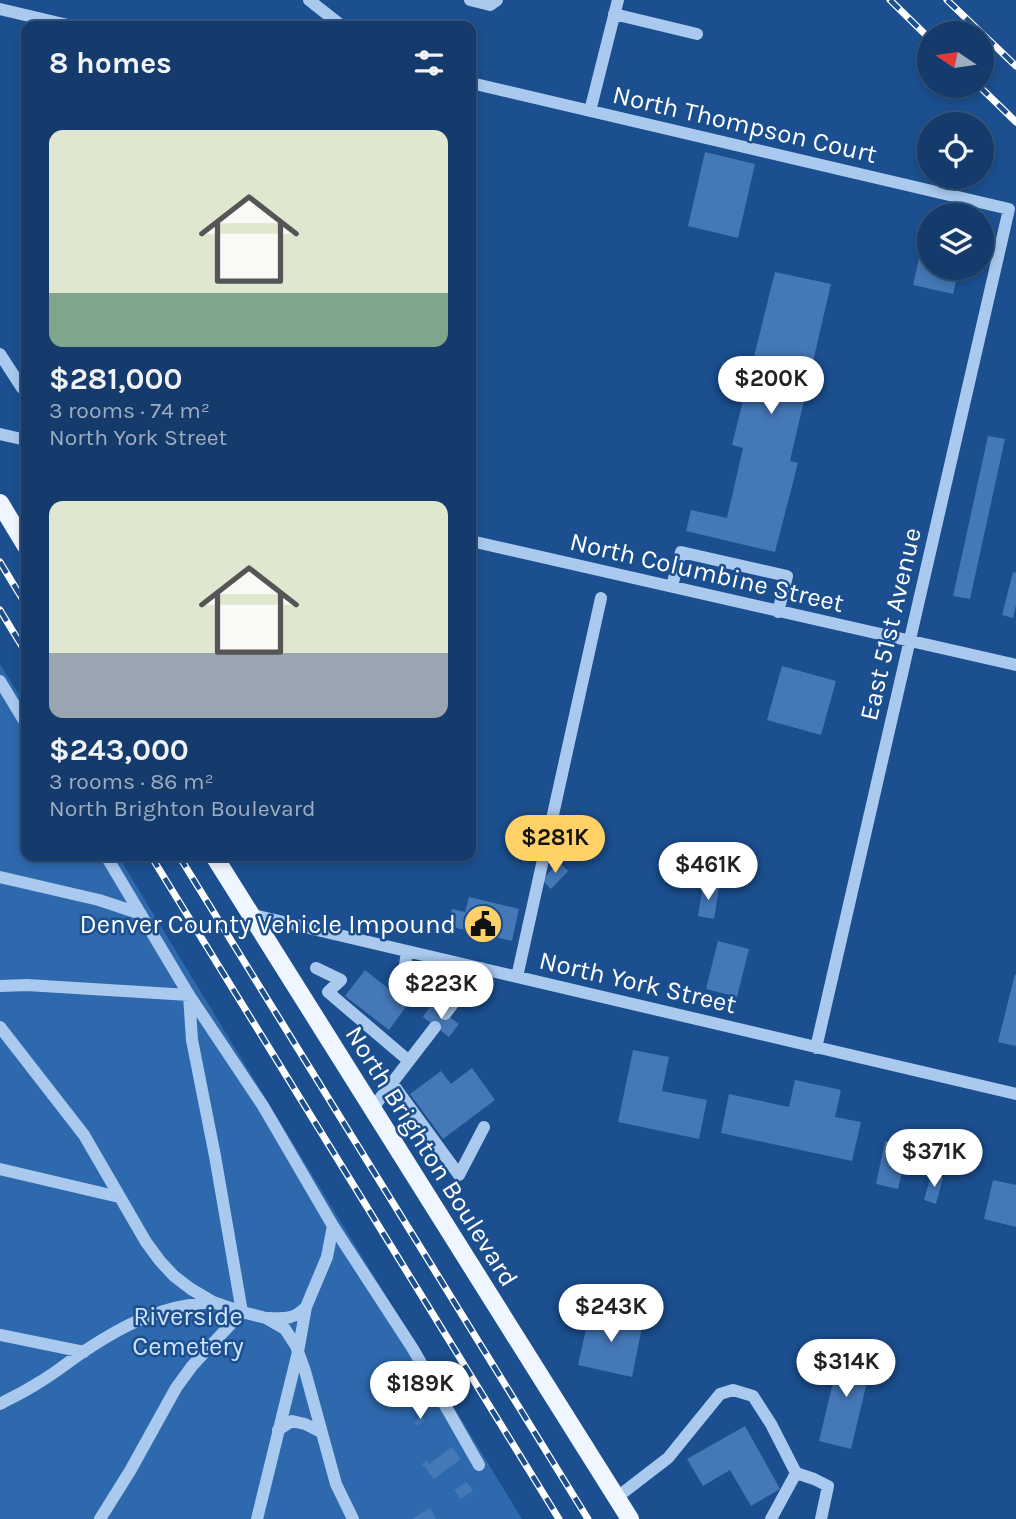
<!DOCTYPE html>
<html lang="en">
<head>
<meta charset="utf-8">
<style>
  body { margin:0; font-family:Karla,sans-serif; background:#214673; color:#f1f3f6; height:100vh; display:flex; flex-direction:column; font-size:26px; white-space:nowrap }
  * { box-sizing:border-box; margin:0 }
  p { font-size:23px; color:#9dadc1 }
  .icon { flex:none; width:38px; height:38px; fill:none; stroke:currentColor; stroke-width:2; stroke-linecap:round; stroke-linejoin:round }
  .map { position:relative; flex:1; overflow:hidden }
  .drawer { position:absolute; left:21px; top:21px; width:455px; height:840px; display:flex; flex-direction:column; background:#143b6b; border-radius:14px; box-shadow:0 4px 10px #0003,0 0 0 2px #33557e }
  .drawer>* { flex:none }
  .needle { width:46px; rotate:283deg }
  .fabs { position:absolute; left:917px; top:21px; display:grid; gap:14px }
  .fabs a { display:grid; place-items:center; width:77px; height:77px; border-radius:50%; background:#143b6b; box-shadow:0 4px 10px #0003,0 0 0 2px #33557e; font-size:35px }
  .price { position:absolute; translate:-50% -60px; padding:0 16px; border-radius:24px; background:#fff; color:#222; font-size:23px; line-height:46px; filter:drop-shadow(0 2px 4px #0008) }
  .price::after { content:''; position:absolute; left:50%; top:42px; width:21px; height:16px; margin-left:-10px; background:inherit; clip-path:polygon(0 0,100% 0,50% 100%) }
  .price.active { background:#ffd166; color:#111 }
  ul { padding:0; list-style:none }
  li { display:grid; align-content:center; gap:14px; height:371px; padding:0 28px }
  li span { display:grid; place-items:center; height:217px; border-radius:14px; color:#555 }
  li>.icon { margin-inline-start:auto }
  span .icon { width:126px; height:126px; fill:#fffc; stroke-width:1 }
  li b { font-size:30px }
  h2 { display:flex; justify-content:space-between; align-items:center; height:84px; padding:0 28px; font-size:30px }
  .map>svg:first-child { display:block }
  .green { fill:#2e69ad }
  .building { fill:#4478b7 }
  .lines { fill:none; stroke-linecap:round; stroke-linejoin:round }
  .minor { stroke:#a9c9ee; stroke-width:12 }
  .major { stroke:#f0f6ff; stroke-width:18 }
  .rail-casing { stroke:#fff; stroke-width:7 }
  .rail { stroke:#1b4f8f; stroke-width:4.5; stroke-dasharray:13; stroke-linecap:butt }
  .labels { text-anchor:middle; stroke-width:5; stroke-linejoin:round; paint-order:stroke }
  .street-label { font-size:26px; fill:#fff; stroke:#1b4f8f }
  .poi-label { font-size:26px; fill:#fff; stroke:#1b4f8f; text-anchor:end }
  .park-label { font-size:26px; fill:#cfe3fa; stroke:#1b4f8f }
</style>
</head>
<body>
<div class="map">
<svg width="1016" height="1519" viewBox="0 0 1016 1519">
  <rect width="100%" height="100%" fill="#1b4f8f"/>
  <!-- green -->
  <path class="green" d="M 0,664 L 26,706 L 26,856 L 118,856 L 522,1519 L 0,1519 Z"/>
  <!-- building -->
  <path class="building" d="M 705,152 L 755,164 L 738,238 L 688,226 Z
    M 924,237 L 929,238 L 929,268 L 959,268 L 953,294 L 913,285 Z
    M 775,272 L 831,284 L 790,461 L 798,463 L 775,552 L 686,531 L 691,510 L 727,518 L 743,448 L 732,445 Z
    M 988,436 L 1005,439 L 970,599 L 953,596 Z
    M 1013,572 L 1016,573 L 1016,605 L 1013,618 L 1002,615 Z
    M 782,666 L 836,681 L 821,735 L 767,720 Z
    M 559,862 L 568,871 L 551,889 L 542,880 Z
    M 703,885 L 719,888 L 714,919 L 698,916 Z
    M 469,897 L 519,909 L 512,941 L 448,926 L 452,909 L 465,912 Z
    M 718,941 L 749,949 L 737,997 L 706,989 Z
    M 365,970 L 408,1004 L 389,1030 L 345,996 Z
    M 1015,974 L 1016,975 L 1016,1046 L 998,1042 Z
    M 432,1004 L 459,1024 L 449,1037 L 423,1017 Z
    M 633,1050 L 669,1057 L 662,1091 L 707,1100 L 699,1139 L 618,1122 Z
    M 472,1068 L 495,1100 L 443,1139 L 410,1094 L 441,1071 L 451,1084 Z
    M 795,1080 L 841,1090 L 835,1117 L 861,1122 L 852,1161 L 721,1133 L 729,1094 L 789,1107 Z
    M 937,1130 L 955,1134 L 947,1169 L 929,1165 Z
    M 885,1141 L 908,1146 L 898,1189 L 876,1184 Z
    M 931,1175 L 943,1178 L 936,1204 L 924,1200 Z
    M 993,1180 L 1016,1185 L 1016,1227 L 984,1219 Z
    M 590,1311 L 643,1322 L 632,1377 L 578,1365 Z
    M 841,1349 L 873,1357 L 851,1449 L 819,1441 Z
    M 422,1416 L 425,1421 L 417,1426 L 414,1422 Z
    M 745,1426 L 780,1489 L 751,1506 L 730,1470 L 703,1486 L 687,1459 Z
    M 452,1447 L 461,1459 L 434,1479 L 422,1464 L 427,1460 L 429,1464 Z
    M 467,1482 L 473,1491 L 460,1499 L 454,1490 Z
    M 430,1508 L 436,1519 L 412,1519 Z"/>
  <g class="lines">
    <!-- minor -->
    <path class="minor" d="M 309,0 L 342,26
      M 470,0 L 490,5 L 497,0
      M 0,9 L 72,26
      M 614,14 L 697,34
      M 471,83 L 1009,209 L 816,1048
      M 590,111 L 618,0
      M 0,354 L 22,388 L 26,389
      M 0,434 L 26,440
      M 471,541 L 1016,665
      M 672,586 L 681,552 L 787,576 L 778,612
      M 0,681 L 26,724
      M 106,856 L 189,995 L 263,1106 L 333,1226 L 413,1349 L 479,1465
      M 0,877 L 99,900 L 141,914
      M 249,914 L 1016,1094
      M 407,951 L 402,986 L 453,1004
      M 316,968 L 341,980 L 328,992 L 409,1061
      M 517,977 L 601,598
      M 0,986 L 27,985 L 189,995 L 192,1040 L 215,1156 L 242,1312 L 213,1302 L 191,1289 L 174,1276 L 160,1261 L 146,1242 L 84,1135 L 0,1027
      M 445,1014 L 481,968
      M 392,1083 L 459,1175 L 484,1127
      M 372,1109 L 435,1027
      M 0,1169 L 119,1197
      M 269,1318 C 284,1319 295,1319 306,1307
      M 0,1335 L 84,1352
      M 0,1404 C 13,1397 26,1391 38,1383 C 54,1374 68,1362 83,1352 C 125,1324 161,1306 212,1302
      M 278,1430 L 292,1421 L 305,1424 L 321,1432
      M 616,1498 L 668,1458 L 720,1394 L 733,1390 L 753,1396 L 771,1424 L 796,1473 L 814,1479 L 828,1486 L 821,1519
      M 100,1519 L 130,1471 L 176,1388 L 192,1366 L 242,1312 L 266,1318 L 285,1329 L 296,1346 L 305,1371 L 336,1484 L 353,1519
      M 257,1519 L 298,1352 L 306,1307 L 327,1257 L 333,1226
      M 771,1519 L 796,1473"/>
    <!-- major -->
    <path class="major" d="M 0,503 L 26,546
      M 214,856 L 630,1519"/>
    <!-- rail casing -->
    <g class="rail-casing">
      <path id="rail" d="M 890,0 L 929,38
        M 947,0 L 1016,66
        M 979,86 L 1016,122
        M 0,562 L 26,605
        M 0,610 L 26,653
        M 151,856 L 559,1519
        M 179,856 L 588,1519"/>
    </g>
    <!-- rail -->
    <use href="#rail" class="rail"/>
  </g>
  <!-- icons -->
  <defs>
    <g id="civic-disc" transform="scale(2.0125)"><circle r="9.5" fill="#ffd166" stroke="#1b4f8f"/><path d="M-.6-6.5H3V-4.5H.6V-3L4-1V1h2V6H-6V1h2V-1L-.6-3ZM-1.2 2.5V6h2.4V2.5Z" fill="#111"/></g>
  </defs>
  <g fill-rule="evenodd">
    <use href="#civic-disc" x="483" y="924"/>
  </g>
  <g class="labels">
    <!-- street labels -->
    <g class="street-label">
      <text transform="translate(745 124) rotate(13)" y="9">North Thompson Court</text>
      <text transform="translate(707 572) rotate(13)" y="9">North Columbine Street</text>
      <text transform="translate(890 624) rotate(-77)" y="9">East 51st Avenue</text>
      <text transform="translate(638 982) rotate(13)" y="9">North York Street</text>
      <text transform="translate(432 1156) rotate(58)" y="9">North Brighton Boulevard</text>
    </g>
    <!-- poi labels -->
    <g class="poi-label">
      <text x="456" y="933">Denver County Vehicle Impound</text>
    </g>
    <!-- park labels -->
    <g class="park-label">
      <text x="188" y="1325">Riverside<tspan x="188" dy="30">Cemetery</tspan></text>
    </g>
  </g>
</svg>
<div class="fabs">
<a><svg class="needle" viewBox="-14 -14 28 28"><path d="M0-13l5 13h-10z" fill="#e53935"/><path d="M0 13l5-13h-10z" fill="#9dadc1"/></svg></a>
<a><svg class="icon" aria-label="locate" viewBox="0 0 24 24"><circle cx="12" cy="12" r="6"/><path d="M12 2v4M12 18v4M2 12h4M18 12h4"/></svg></a>
<a><svg class="icon" aria-label="layers" viewBox="0 0 24 24"><path d="M12 4l9 5-9 5-9-5zM3 14l9 5 9-5"/></svg></a>
</div>
<b class="price" style="left:771px;top:416px">$200K</b>
<b class="price active" style="left:555px;top:875px">$281K</b>
<b class="price" style="left:708px;top:902px">$461K</b>
<b class="price" style="left:441px;top:1021px">$223K</b>
<b class="price" style="left:934px;top:1189px">$371K</b>
<b class="price" style="left:611px;top:1344px">$243K</b>
<b class="price" style="left:846px;top:1399px">$314K</b>
<b class="price" style="left:420px;top:1421px">$189K</b>
<section class="drawer">
<h2>8 homes<svg class="icon" aria-label="filters" viewBox="0 0 24 24"><path d="M4 7h16M4 17h16"/><circle cx="9" cy="7" r="2"/><circle cx="15" cy="17" r="2"/></svg></h2>
<ul>
<li><span style="background:linear-gradient(#dfe7d0 75%,#7fa58c 0)"><svg class="icon" aria-label="home" viewBox="0 0 24 24"><path d="M3 11l9-7 9 7M6 9v11h12V9"/></svg></span><div><b>$281,000</b><p>3 rooms · 74 m²</p><p>North York Street</p></div></li>
<li><span style="background:linear-gradient(#dfe7d0 70%,#9aa5b1 0)"><svg class="icon" aria-label="home" viewBox="0 0 24 24"><path d="M3 11l9-7 9 7M6 9v11h12V9"/></svg></span><div><b>$243,000</b><p>3 rooms · 86 m²</p><p>North Brighton Boulevard</p></div></li>
</ul>
</section>
</div>
</body>
</html>
